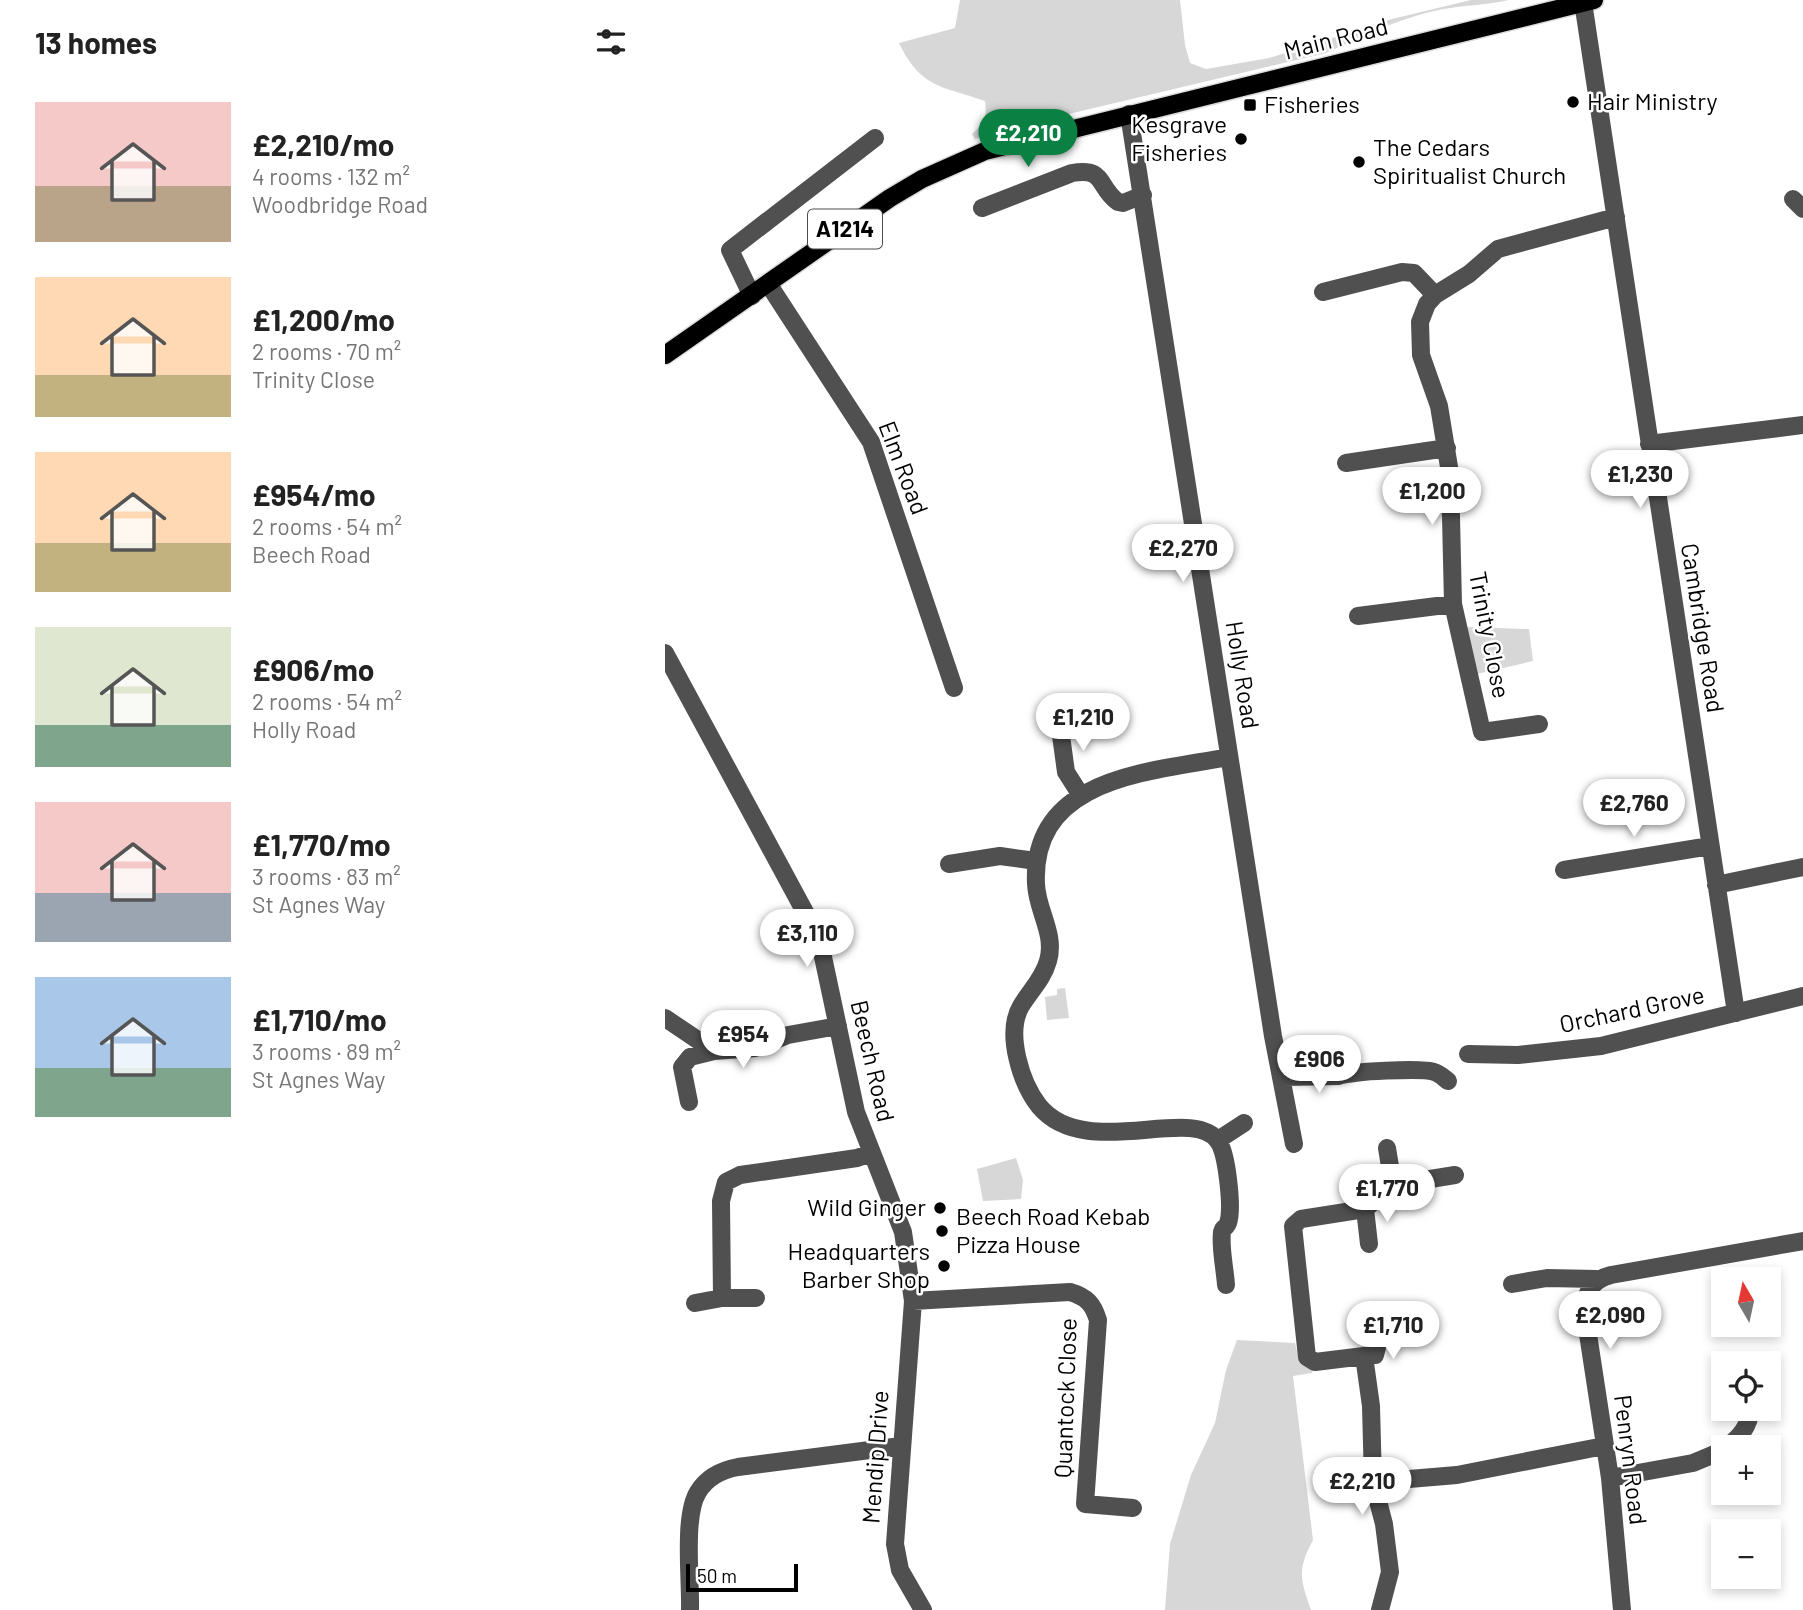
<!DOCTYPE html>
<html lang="en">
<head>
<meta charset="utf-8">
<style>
  body { margin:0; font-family:Barlow,sans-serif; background:#f2f2f2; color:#222; height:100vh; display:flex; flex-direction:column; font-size:26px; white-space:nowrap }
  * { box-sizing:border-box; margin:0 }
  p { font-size:23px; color:#767676 }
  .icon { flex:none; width:38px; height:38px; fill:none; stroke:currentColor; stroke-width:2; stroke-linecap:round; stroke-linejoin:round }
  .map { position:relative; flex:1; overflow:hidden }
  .sheet { display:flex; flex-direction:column; background:#fff; width:665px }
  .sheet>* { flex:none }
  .needle { width:46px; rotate:351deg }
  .buttons { position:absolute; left:1046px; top:1267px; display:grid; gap:14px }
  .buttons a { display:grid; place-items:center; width:70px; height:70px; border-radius:0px; background:#fff; box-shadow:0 4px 10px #0003; font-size:35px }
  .scale { position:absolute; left:21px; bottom:18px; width:112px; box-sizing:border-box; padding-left:7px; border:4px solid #000; border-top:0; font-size:19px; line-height:24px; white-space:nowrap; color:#000; -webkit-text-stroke:5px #fff; paint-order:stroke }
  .price { position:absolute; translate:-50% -60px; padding:0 16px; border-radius:24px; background:#fff; color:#222; font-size:23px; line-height:46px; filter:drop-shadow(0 2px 4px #0008) }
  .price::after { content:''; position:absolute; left:50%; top:42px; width:21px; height:16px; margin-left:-10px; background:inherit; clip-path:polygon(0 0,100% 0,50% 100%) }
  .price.active { background:#0b8043; color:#fff }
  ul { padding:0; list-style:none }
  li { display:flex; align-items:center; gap:21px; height:175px; padding:0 35px }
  li span { display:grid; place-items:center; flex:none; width:196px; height:140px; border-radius:0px; color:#555 }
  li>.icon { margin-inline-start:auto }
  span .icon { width:84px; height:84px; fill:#fffc; stroke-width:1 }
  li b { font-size:30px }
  h2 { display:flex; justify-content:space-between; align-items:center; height:84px; padding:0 35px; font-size:30px }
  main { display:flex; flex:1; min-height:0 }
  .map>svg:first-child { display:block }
  .green { fill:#d7d7d7 }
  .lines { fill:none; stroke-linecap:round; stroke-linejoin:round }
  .major-casing { stroke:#dbdbdb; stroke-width:21 }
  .minor { stroke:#505050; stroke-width:18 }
  .major { stroke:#000; stroke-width:18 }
  .poi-dot { fill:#000; stroke:#fff; stroke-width:2.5 }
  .labels { text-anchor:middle; stroke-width:5; stroke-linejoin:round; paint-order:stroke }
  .shield { fill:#fff; stroke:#4c4c4c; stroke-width:2 }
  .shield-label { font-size:23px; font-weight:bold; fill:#000 }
  .street-label { font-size:24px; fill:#000; stroke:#fff }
  .poi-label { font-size:24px; fill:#000; stroke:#fff; text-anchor:start }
</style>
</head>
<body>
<main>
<section class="sheet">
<h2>13 homes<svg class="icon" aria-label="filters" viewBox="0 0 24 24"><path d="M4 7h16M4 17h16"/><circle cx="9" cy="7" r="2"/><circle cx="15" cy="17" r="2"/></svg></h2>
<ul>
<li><span style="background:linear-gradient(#f6c9c9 60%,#b9a48a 0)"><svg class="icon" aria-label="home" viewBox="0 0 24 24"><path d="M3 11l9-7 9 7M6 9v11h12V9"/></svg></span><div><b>£2,210/mo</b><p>4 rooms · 132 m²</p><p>Woodbridge Road</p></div></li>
<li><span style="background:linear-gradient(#ffd9b3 70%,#c2b280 0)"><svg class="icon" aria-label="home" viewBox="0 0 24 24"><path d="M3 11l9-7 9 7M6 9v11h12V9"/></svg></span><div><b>£1,200/mo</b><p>2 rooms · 70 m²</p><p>Trinity Close</p></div></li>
<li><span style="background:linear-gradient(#ffd9b3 65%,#c2b280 0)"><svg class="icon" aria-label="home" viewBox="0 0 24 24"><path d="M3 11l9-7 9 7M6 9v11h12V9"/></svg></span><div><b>£954/mo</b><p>2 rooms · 54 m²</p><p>Beech Road</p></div></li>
<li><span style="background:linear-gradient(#dfe7d0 70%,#7fa58c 0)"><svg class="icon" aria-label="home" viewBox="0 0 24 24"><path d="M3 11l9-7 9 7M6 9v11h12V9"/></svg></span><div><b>£906/mo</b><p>2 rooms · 54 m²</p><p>Holly Road</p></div></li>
<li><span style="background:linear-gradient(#f6c9c9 65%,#9aa5b1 0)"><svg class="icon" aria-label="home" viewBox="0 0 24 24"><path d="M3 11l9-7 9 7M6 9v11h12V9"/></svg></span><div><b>£1,770/mo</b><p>3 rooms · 83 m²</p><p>St Agnes Way</p></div></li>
<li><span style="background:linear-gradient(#a9c7e8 65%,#7fa58c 0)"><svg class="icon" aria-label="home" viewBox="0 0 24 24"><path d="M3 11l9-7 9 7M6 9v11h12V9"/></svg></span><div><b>£1,710/mo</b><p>3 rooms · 89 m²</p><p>St Agnes Way</p></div></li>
</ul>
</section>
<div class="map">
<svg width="1138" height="1610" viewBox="0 0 1138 1610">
  <rect width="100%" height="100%" fill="#fff"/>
  <!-- green -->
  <path class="green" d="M 295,0 L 515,0 L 520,45 L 525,63 L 541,69 L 604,58 L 727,19 L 806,0 L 844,0 C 822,5 801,5 779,9 C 739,16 698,36 661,53 L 336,130 L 310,139 L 307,134 C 320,123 322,118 320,101 C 278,86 256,89 234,43 L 290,28 Z
    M 802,627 L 864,629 L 868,661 L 812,674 Z
    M 400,988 L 404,1018 L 382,1020 L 380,997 L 392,995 L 392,989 Z
    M 351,1158 L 358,1180 L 356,1199 L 318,1201 L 312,1169 Z
    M 572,1340 L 630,1343 L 635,1363 L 647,1370 L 647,1373 L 628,1376 L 648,1540 C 632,1570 635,1579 646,1610 L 500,1610 L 505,1544 L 526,1475 L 550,1423 L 561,1370 Z"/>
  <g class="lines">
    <!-- major casing -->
    <g class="major-casing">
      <path id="major" d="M 0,355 L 225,198 L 257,179 L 320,151 L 929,0"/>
    </g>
    <!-- minor -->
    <path class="minor" d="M 918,2 L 1071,1013
      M 464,114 L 608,1036 L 629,1144
      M 1128,199 L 1138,209
      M 317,208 L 407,173 C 441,167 432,187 453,202 L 458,203 L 478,195
      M 104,285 L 206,442 L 289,688
      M 658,292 L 737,272 L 749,273 L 770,295
      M 87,296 L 65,250 L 210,138
      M 984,444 L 1138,425
      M 681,463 L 782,448
      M 693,616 L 788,604
      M 0,653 L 154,938 L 191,1112 L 238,1232 L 248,1301 L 230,1544 L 235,1570 L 258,1610
      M 394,721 L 401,772 L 415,794
      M 874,724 L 817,732 L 788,604 L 785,473 L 774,406 L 756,355 L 755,322 L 762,304 L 770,295 L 804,274 L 833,249 L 951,217
      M 284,864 L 335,856 L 371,861
      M 899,870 L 1045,846
      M 1051,885 L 1138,867
      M 0,1018 L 49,1051 L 90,1048 L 123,1035 L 173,1026
      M 803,1054 L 853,1055 L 936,1046 L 1138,996
      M 618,1077 L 674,1076 C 683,1071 759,1068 769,1072 C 774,1073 779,1078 783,1081
      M 24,1102 L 17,1067 L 25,1057 L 49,1051
      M 553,1140 L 579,1123
      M 722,1148 L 728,1185 L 700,1209 L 636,1219 L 628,1226 L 642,1357 L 650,1362 L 699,1356 L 706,1406 L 708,1482 L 792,1475 L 939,1446
      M 728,1185 L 790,1175
      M 700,1209 L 704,1244
      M 847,1284 L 882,1278 L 932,1279
      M 561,1285 C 560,1269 555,1248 557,1232 C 559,1225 560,1230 563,1223 C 568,1209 562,1153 553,1141 C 527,1104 420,1162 374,1106 C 356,1083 340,1033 356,1006 C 365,991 378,979 383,961 C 391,934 372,911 371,884 C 366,776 487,772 564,757
      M 57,1298 L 91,1298
      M 248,1301 L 405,1292 C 422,1297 428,1304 433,1320 L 420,1504 L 468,1508
      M 30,1303 L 57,1298 L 56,1201 L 61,1182 L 75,1175 L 192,1158 L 206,1153
      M 699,1356 L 710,1355 L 713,1343 L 738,1324
      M 1062,1447 C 1076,1436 1084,1426 1086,1409
      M 945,1478 L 1028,1463 L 1059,1450
      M 708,1482 L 719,1524 L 725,1572 L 715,1610
      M 25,1610 C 26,1580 18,1516 33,1492 C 42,1477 57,1470 73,1467 L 236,1446
      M 957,1610 L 945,1478 L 919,1308 C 922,1290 927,1280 946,1275 L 1138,1241"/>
    <!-- major -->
    <use href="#major" class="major"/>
  </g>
  <!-- markers -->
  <g class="poi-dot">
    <circle cx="908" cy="102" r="7"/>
    <rect x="578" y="98" width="14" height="14" rx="3.5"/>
    <circle cx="576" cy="139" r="7"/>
    <circle cx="694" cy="162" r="7"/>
    <circle cx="275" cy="1208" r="7"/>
    <circle cx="277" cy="1231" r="7"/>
    <circle cx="279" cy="1266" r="7"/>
  </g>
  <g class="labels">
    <!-- shield labels -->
    <rect class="shield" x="143" y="209.5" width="74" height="39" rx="5"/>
    <g class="shield-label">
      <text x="180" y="237">A1214</text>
    </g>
    <!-- street labels -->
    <g class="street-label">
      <text transform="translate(671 39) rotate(-14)" y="8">Main Road</text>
      <text transform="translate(238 468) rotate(69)" y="8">Elm Road</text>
      <text transform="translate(1037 628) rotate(81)" y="8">Cambridge Road</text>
      <text transform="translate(824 635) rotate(79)" y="8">Trinity Close</text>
      <text transform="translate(577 675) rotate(81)" y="8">Holly Road</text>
      <text transform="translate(967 1010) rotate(-12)" y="8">Orchard Grove</text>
      <text transform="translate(207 1061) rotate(77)" y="8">Beech Road</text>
      <text transform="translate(401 1398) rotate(-88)" y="8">Quantock Close</text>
      <text transform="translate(211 1457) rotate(-86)" y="8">Mendip Drive</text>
      <text transform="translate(965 1460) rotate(83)" y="8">Penryn Road</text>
    </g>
    <!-- poi labels -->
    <g class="poi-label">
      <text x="922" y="110">Hair Ministry</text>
      <text x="599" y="113">Fisheries</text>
      <text x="562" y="133" text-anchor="end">Kesgrave<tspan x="562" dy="28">Fisheries</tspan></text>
      <text x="708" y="156">The Cedars<tspan x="708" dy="28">Spiritualist Church</tspan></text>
      <text x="261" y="1216" text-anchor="end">Wild Ginger</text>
      <text x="291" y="1225">Beech Road Kebab<tspan x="291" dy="28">Pizza House</tspan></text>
      <text x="265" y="1260" text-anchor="end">Headquarters<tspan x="265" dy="28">Barber Shop</tspan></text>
    </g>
  </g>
</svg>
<div class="buttons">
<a><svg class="needle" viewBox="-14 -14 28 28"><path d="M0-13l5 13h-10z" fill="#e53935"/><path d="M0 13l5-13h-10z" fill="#767676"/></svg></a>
<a><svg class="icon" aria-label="locate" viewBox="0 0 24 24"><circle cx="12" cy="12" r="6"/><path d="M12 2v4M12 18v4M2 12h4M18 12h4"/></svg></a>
<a>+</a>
<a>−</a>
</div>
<div class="scale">50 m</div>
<b class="price active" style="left:363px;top:169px">£2,210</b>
<b class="price" style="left:975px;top:510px">£1,230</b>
<b class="price" style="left:767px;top:527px">£1,200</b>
<b class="price" style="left:518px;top:584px">£2,270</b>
<b class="price" style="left:418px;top:753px">£1,210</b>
<b class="price" style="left:969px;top:839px">£2,760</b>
<b class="price" style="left:142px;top:969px">£3,110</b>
<b class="price" style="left:78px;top:1070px">£954</b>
<b class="price" style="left:654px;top:1095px">£906</b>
<b class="price" style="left:722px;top:1224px">£1,770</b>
<b class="price" style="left:945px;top:1351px">£2,090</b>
<b class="price" style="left:728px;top:1361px">£1,710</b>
<b class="price" style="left:697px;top:1517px">£2,210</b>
</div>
</main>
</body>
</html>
